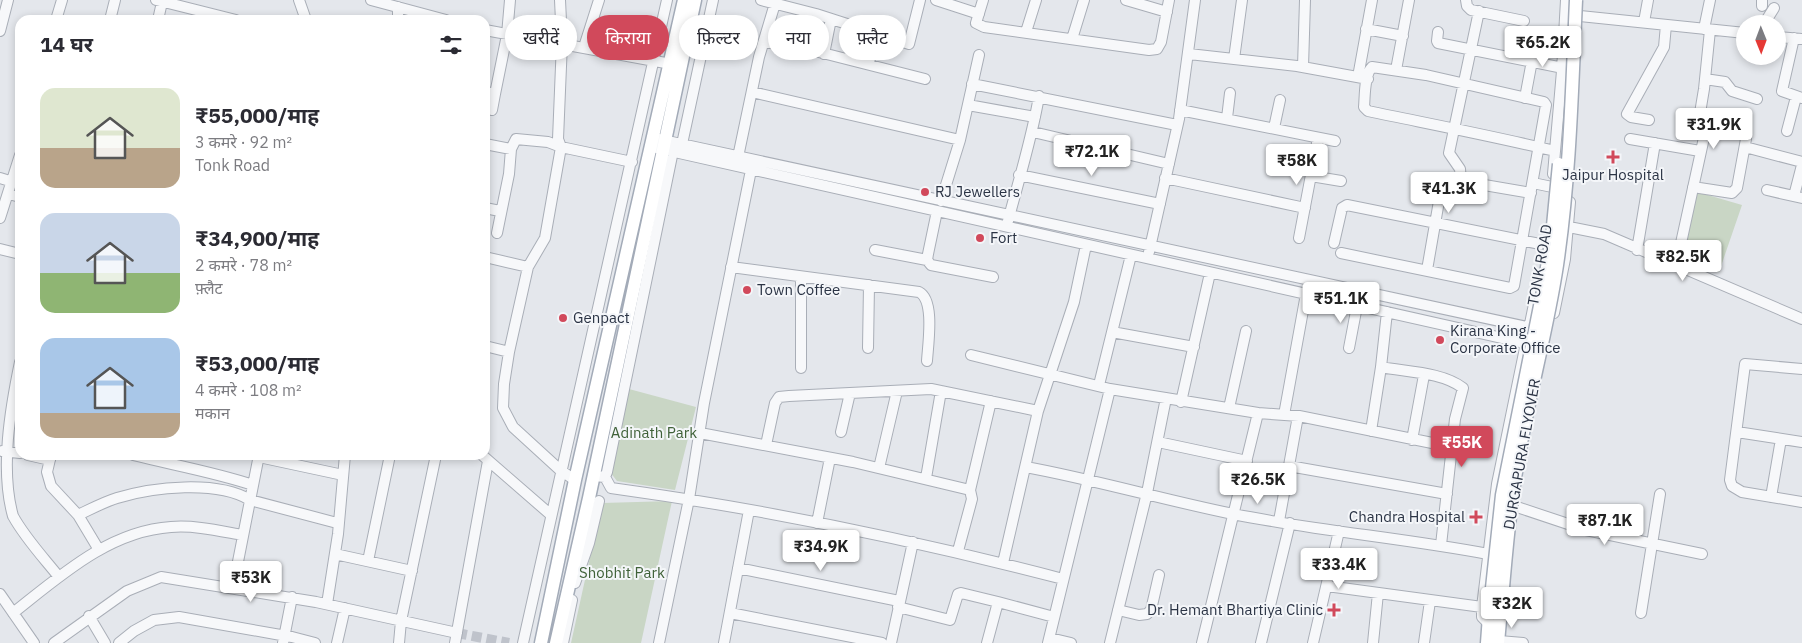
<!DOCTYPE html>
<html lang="hi">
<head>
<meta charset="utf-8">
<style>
  body { margin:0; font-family:"IBM Plex Sans","Noto Sans Devanagari",sans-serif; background:#f7f7f7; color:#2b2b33; height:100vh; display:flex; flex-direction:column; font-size:19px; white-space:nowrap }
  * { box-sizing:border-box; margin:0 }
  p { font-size:16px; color:#7c7c81 }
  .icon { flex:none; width:28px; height:28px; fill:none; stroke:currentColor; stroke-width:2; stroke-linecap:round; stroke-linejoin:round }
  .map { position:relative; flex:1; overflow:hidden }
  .details { position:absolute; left:15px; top:15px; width:475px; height:445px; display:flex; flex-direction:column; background:#fff; border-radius:15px; box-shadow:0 2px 8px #0003 }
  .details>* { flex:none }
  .top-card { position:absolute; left:505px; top:15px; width:475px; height:45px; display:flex; gap:10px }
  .needle { width:32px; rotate:179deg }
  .fabs { position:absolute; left:1736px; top:15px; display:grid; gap:10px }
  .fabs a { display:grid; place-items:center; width:50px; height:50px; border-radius:50%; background:#fff; box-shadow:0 2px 8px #0003; font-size:25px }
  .price { position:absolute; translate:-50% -42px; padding:0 11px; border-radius:5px; background:#fff; color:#222; font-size:16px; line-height:32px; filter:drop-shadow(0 1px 2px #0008) }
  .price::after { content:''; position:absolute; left:50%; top:30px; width:15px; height:11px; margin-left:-8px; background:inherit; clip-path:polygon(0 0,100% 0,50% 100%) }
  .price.selected { background:#d1495b; color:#fff }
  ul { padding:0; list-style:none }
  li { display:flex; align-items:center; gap:15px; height:125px; padding:0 25px }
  li span { display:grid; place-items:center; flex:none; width:140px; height:100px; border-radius:15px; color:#555 }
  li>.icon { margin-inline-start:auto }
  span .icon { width:60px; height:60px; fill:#fffc; stroke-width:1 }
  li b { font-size:21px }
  h2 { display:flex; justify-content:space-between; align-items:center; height:60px; padding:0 25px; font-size:21px }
  .chip { padding:0 18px; border-radius:22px; background:#fff; box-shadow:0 2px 8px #0003; font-size:18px; line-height:45px }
  .chip.selected { background:#d1495b; color:#fff }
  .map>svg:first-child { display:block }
  .green { fill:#c9d6c5 }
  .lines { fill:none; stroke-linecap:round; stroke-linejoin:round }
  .minor-tunnel { stroke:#bfc3cb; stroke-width:10; stroke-dasharray:10 5; stroke-linecap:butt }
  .minor-casing { stroke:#a9aeb7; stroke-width:12 }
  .major-casing { stroke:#a3abb8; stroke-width:15 }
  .minor { stroke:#f7f8fa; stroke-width:10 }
  .major { stroke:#fff; stroke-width:12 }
  .major-bridge-casing { stroke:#a3abb8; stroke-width:15; stroke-linecap:butt }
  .major-bridge { stroke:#fff; stroke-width:12 }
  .poi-dot { fill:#d1495b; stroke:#f4f6f9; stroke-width:2 }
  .labels { text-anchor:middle; stroke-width:4; stroke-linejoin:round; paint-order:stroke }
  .poi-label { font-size:15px; fill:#2b3445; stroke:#f4f6f9; text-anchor:start }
  .street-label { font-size:15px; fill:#2b3445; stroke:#f4f6f9 }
  .park-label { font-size:15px; fill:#3f6138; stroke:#f4f6f9 }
</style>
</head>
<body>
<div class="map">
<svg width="1802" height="643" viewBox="0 0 1802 643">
  <rect width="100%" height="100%" fill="#e4e7ec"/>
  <!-- green -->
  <path class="green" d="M 1694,191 L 1742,205 L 1719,272 L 1680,258 Z
    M 629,389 L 696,407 L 675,490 L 617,481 L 610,472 Z
    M 672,501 L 641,643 L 571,643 L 602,503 Z"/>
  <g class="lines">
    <!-- minor-tunnel -->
    <path class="minor-tunnel" d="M 457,633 L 509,643"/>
    <!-- minor casing -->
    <g class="minor-casing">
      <path id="minor" d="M 156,0 L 236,20
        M 299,0 L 306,20
        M 371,0 L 446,20
        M 560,0 L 562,42 L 558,139 L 561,147
        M 761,0 L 816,14 L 909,44 L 920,0
        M 936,0 L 979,14
        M 983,0 L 976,23 L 984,27 L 1149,50 L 1157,49 L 1161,42 L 1169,0
        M 1126,0 L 1167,12
        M 1466,0 L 1467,6 L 1471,10 L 1524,21
        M 1762,6 L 1762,0
        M 1580,16 L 1745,33
        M 56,20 L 62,0
        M 110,20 L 115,0
        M 158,20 L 162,2
        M 398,20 L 398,7
        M 1644,22 L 1648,0
        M 1764,24 L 1774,8
        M 1366,29 L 1403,36
        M 1704,29 L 1710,0
        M 485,30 L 671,64
        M 0,31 L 8,0
        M 1026,32 L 1036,0
        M 1438,32 L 1437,41 L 1438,43 L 1563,68
        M 1778,37 L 1802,39
        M 1794,38 L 1782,91 L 1802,98
        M 1072,39 L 1084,0
        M 764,42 L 803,48 L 925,79
        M 584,47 L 599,0
        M 824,54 L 831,19
        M 1189,54 L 1297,66 L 1368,79
        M 1234,59 L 1242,0
        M 869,64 L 874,33
        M 1303,67 L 1305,0
        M 1396,70 L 1409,0
        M 1358,77 L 1372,0
        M 1705,79 L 1725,82 L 1732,91 L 1757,99
        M 972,84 L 1177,125
        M 485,92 L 495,94 L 507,35 L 510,0
        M 752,92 L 960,140
        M 1525,98 L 1537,34
        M 968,105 L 1035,117
        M 492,110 L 495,94
        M 1180,110 L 1335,141
        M 1227,118 L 1230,93
        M 1649,120 L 1631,117 L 1627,114 L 1664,47 L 1666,25
        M 1274,128 L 1280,100
        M 1787,131 L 1796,97
        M 1033,132 L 1169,164
        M 658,139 L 1541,330
        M 1630,139 L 1700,151
        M 485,144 L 511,149
        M 682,144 L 713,0
        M 1745,147 L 1802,162
        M 657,148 L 1538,346
        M 738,157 L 759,57 L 776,0
        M 1553,174 L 1562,71 L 1566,0
        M 1019,175 L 1160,204
        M 1311,176 L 1341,181
        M 0,178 L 13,182
        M 1165,178 L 1305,208
        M 1461,181 L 1531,193
        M 1533,183 L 1552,187
        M 1693,187 L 1732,193 L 1737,188 L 1746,139
        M 1767,190 L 1802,198
        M 9,194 L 20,197
        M 1794,196 L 1802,165
        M 941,201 L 960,140 L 979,55
        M 485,208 L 500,211
        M 937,211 L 928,254 L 927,260 L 931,265 L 993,277
        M 0,218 L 20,155
        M 1008,221 C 1019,179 1032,138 1039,96
        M 1564,226 L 1604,234 L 1802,319
        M 497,233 L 509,174 L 511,149 L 516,139 L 548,142 L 561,147
        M 1299,238 L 1318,138
        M 1334,243 L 1342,208 L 1347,205 L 1545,245
        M 0,249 L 20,254
        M 875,250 L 927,260
        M 1637,250 L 1655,143
        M 1149,252 L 1179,119 L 1195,0
        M 1341,253 L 1510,288 L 1514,286 L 1546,105 L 1544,102 L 1426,75 L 1372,67 C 1364,75 1365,97 1364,107 L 1368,111 C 1430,124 1493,136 1555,151
        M 485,257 L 528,267
        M 1676,266 L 1705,133 L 1698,125 L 1704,89 L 1710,30
        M 731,267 L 919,292 C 935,300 928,344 927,361
        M 1427,270 L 1439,201 L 1442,195 L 1456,188 L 1461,181 L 1460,169 L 1449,153 L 1479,11
        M 1554,313 L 1565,259 L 1570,202
        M 1112,332 L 1194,347
        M 485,346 L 509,352
        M 868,348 L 869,285
        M 1349,348 L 1357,306
        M 971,355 L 1110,389 L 1258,413 L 1202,643
        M 20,362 C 10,410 0,470 13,516 C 25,538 43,557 59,577
        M 1381,367 C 1407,372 1442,372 1463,388 L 1455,419 L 1441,545
        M 801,368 L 801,277
        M 1802,369 L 1745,364 L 1730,480 L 1732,486 L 1742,492 L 1802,502
        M 1099,385 L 1131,255
        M 1181,402 L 1210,273
        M 1229,408 L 1246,331
        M 1258,413 L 1299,416 L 1452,447
        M 1284,415 L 1306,294
        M 1371,431 L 1381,367 L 1387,312
        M 841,432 L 850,393
        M 1737,432 L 1802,442
        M 700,433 L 853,462 L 970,490
        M 1412,440 L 1424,375
        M 1158,442 L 1247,461
        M 766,445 L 775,403 L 779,397 L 789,396 L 931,389 L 1038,411
        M 2,451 L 20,453
        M 28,455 L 50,460
        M 51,455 L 47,472 L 51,486 L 78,515 L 99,550
        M 133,455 C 173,465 214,472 253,485
        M 482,455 L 551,515
        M 259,457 L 343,475
        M 1289,466 L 1447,494
        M 1026,467 C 1096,480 1164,500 1233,514 C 1318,531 1403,538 1488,554
        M 879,468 L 897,391
        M 594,476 L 605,477 L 611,488 C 764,509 914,540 1063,579
        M 605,477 L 607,472 L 674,146
        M 926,478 L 941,391
        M 575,480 L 560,470 L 513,427 L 503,408 L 504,384 L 509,352 L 528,267 L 545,238 L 561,147 L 632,162
        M 1771,497 L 1781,439
        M 1517,507 L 1586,530 L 1702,554
        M 78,515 C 91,509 104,502 117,498 C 153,487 217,480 250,500 L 337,523
        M 1279,521 L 1298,416
        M 817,523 L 830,458
        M 958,551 L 972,499 L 970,490 L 991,401
        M 335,554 L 412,571
        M 368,561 L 390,455
        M 1003,563 L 1038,411 L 1074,302 L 1086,245
        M 738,568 L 899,601
        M 575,583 L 589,543 L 599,501
        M 1327,586 L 1482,607
        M 233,587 L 259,455
        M 0,594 L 34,643
        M 327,604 L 338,534 L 345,455
        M 898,607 L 950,620 L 958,594 L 961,593 L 998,602
        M 1118,610 L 1139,615 L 1147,614 L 1151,610 L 1159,575
        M 13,613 C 60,576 109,531 171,527 C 195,525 220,531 243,535
        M 730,613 L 882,643
        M 1641,613 L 1660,494
        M 89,616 L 105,643
        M 1489,624 L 1482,617 L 1482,607 L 1497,484 L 1539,280
        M 1050,638 L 1071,643
        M 1499,641 L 1523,643
        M 54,643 L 127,591 L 161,577 L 316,602 L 457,633
        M 119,643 L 134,631 L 154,620 L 179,617 L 292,637 L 315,643
        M 283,643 L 292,597
        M 337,643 L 345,608
        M 399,643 L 401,621 L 436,455
        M 455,643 L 488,461
        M 523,643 L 667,0
        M 563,643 L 572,600
        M 659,643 L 689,499 L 704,403 L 751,170
        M 724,643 L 749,510
        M 891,643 L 913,542
        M 987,643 L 998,602 L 1054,617
        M 1048,643 L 1110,389
        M 1110,643 L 1147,493 L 1166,398
        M 1261,643 L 1290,523
        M 1313,643 L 1339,531
        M 1373,643 L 1378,593
        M 1424,643 L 1430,601"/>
    </g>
    <!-- major casing -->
    <g class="major-casing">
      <path id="major" d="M 541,643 L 575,480 L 684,0
        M 556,643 L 589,498 L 695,0
        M 1487,643 L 1489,616
        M 1498,643 L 1500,620"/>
    </g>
    <!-- minor -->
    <use href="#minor" class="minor"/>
    <!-- major -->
    <use href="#major" class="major"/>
    <!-- major-bridge casing -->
    <g class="major-bridge-casing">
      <path id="major-bridge" d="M 1489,616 L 1502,495 L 1544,286 L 1552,236 L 1559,164
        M 1500,620 C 1505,569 1508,517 1517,466 C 1528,398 1547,332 1557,265 C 1570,177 1572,88 1576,0"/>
    </g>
    <!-- major-bridge -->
    <use href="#major-bridge" class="major-bridge"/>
  </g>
  <!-- markers -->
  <g class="poi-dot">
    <path d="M1610.5 149.5h5v5h5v5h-5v5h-5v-5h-5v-5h5z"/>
    <circle cx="925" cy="192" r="5"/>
    <circle cx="980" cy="238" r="5"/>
    <circle cx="747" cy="290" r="5"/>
    <circle cx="563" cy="318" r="5"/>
    <circle cx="1440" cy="340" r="5"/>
    <path d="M1473.5 509.5h5v5h5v5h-5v5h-5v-5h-5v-5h5z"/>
    <path d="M1331.5 602.5h5v5h5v5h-5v5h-5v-5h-5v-5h5z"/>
  </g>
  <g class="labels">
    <!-- poi labels -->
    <g class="poi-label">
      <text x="1613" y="180" text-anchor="middle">Jaipur Hospital</text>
      <text x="935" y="197">RJ Jewellers</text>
      <text x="990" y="243">Fort</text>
      <text x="757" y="295">Town Coffee</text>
      <text x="573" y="323">Genpact</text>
      <text x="1450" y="336">Kirana King -<tspan x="1450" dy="17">Corporate Office</tspan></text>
      <text x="1465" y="522" text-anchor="end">Chandra Hospital</text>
      <text x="1323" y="615" text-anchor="end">Dr. Hemant Bhartiya Clinic</text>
    </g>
    <!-- street labels -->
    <g class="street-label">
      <text transform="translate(1540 265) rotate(-80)" y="5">TONK ROAD</text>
      <text transform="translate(1522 454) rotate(-80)" y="5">DURGAPURA FLYOVER</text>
    </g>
    <!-- park labels -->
    <g class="park-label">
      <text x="654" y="438">Adinath Park</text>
      <text x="622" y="578">Shobhit Park</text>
    </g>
  </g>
</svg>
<div class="fabs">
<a><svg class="needle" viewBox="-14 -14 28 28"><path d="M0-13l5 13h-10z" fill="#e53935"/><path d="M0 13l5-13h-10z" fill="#7c7c81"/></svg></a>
</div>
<b class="price" style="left:1543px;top:68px">₹65.2K</b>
<b class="price" style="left:1714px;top:150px">₹31.9K</b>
<b class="price" style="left:1092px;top:177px">₹72.1K</b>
<b class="price" style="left:1297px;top:186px">₹58K</b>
<b class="price" style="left:1449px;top:214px">₹41.3K</b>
<b class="price" style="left:1683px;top:282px">₹82.5K</b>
<b class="price" style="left:1341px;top:324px">₹51.1K</b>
<b class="price selected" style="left:1462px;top:468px">₹55K</b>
<b class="price" style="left:1258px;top:505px">₹26.5K</b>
<b class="price" style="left:1605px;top:546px">₹87.1K</b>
<b class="price" style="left:821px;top:572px">₹34.9K</b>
<b class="price" style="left:1339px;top:590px">₹33.4K</b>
<b class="price" style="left:251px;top:603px">₹53K</b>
<b class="price" style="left:1512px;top:629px">₹32K</b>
<div class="top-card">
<a class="chip">खरीदें</a>
<a class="chip selected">किराया</a>
<a class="chip">फ़िल्टर</a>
<a class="chip">नया</a>
<a class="chip">फ़्लैट</a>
</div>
<section class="details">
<h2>14 घर<svg class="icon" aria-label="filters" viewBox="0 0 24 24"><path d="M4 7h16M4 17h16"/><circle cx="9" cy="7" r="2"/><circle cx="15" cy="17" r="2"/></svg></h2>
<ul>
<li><span style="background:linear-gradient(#dfe7d0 60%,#b9a48a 0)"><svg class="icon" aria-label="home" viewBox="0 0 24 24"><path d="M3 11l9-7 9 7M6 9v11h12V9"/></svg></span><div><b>₹55,000/माह</b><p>3 कमरे · 92 m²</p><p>Tonk Road</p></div></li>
<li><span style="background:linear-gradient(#c9d6e8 60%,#8fb573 0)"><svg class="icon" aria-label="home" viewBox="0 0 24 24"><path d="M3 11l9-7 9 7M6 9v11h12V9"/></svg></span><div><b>₹34,900/माह</b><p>2 कमरे · 78 m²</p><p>फ़्लैट</p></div></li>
<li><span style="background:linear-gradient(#a9c7e8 75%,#b9a48a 0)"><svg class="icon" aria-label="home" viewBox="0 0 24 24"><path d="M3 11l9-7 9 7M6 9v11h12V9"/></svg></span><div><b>₹53,000/माह</b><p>4 कमरे · 108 m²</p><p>मकान</p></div></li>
</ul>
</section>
</div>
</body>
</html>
